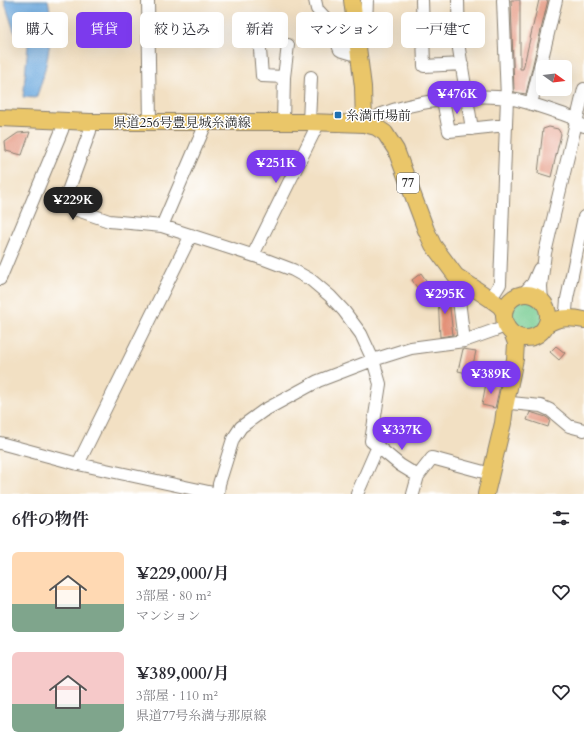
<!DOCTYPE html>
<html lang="ja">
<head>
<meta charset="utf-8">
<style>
  body { margin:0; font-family:Cardo,"Noto Serif JP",serif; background:#f2f2f3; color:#2b2b33; height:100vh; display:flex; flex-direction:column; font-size:15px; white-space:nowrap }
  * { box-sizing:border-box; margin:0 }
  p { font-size:13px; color:#7c7c81 }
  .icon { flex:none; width:22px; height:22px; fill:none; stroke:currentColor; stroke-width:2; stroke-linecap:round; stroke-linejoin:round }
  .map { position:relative; height:494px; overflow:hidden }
  .panel { display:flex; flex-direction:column; background:#fff; flex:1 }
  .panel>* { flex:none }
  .guide { position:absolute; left:12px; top:12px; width:560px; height:36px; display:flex; gap:8px }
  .needle { width:26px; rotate:105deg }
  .controls { position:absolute; left:536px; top:60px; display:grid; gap:8px }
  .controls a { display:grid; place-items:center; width:36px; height:36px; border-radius:6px; background:#fff; box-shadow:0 4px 16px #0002; font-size:20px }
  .price { position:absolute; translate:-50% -34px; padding:0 9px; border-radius:14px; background:#7c3aed; color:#fff; font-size:13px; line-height:26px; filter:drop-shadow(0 1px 2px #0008) }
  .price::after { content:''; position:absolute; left:50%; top:24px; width:12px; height:9px; margin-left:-6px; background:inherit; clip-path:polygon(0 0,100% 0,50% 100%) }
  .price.active { background:#222; color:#fff }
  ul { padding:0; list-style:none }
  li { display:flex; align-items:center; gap:12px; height:100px; padding:0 12px }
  li span { display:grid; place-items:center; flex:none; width:112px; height:80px; border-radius:6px; color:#555 }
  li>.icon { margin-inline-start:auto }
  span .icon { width:48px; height:48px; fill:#fffc; stroke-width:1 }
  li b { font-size:17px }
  h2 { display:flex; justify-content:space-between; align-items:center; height:48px; padding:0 12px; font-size:17px }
  .pill { padding:0 14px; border-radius:6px; background:#fff; box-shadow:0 4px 16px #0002; font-size:14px; line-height:36px }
  .pill.active { background:#7c3aed; color:#fff }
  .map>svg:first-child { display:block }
  .green { fill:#74cb90; stroke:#487456 }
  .water { fill:#6ca9de; stroke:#44627d }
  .building { fill:#e39178 }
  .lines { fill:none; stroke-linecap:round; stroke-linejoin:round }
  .minor-casing { stroke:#877e70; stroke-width:14 }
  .major-casing { stroke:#877e70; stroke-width:18 }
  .minor { stroke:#fff; stroke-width:12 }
  .major { stroke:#eac669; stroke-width:16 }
  .poi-dot { fill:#1f6fb2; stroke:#fff; stroke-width:1.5 }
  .labels { text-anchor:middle; stroke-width:3; stroke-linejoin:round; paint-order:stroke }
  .shield { fill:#fff; stroke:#606060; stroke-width:1 }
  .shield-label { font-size:12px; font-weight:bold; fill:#1c1c1c }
  .poi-label { font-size:13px; fill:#1c1c1c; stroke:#fff; text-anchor:start }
  .street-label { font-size:13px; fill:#1c1c1c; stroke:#fff }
</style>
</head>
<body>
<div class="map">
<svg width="584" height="494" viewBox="0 0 584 494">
  <rect width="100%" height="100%" fill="#fff"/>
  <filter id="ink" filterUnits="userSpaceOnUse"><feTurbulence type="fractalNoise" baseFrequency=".025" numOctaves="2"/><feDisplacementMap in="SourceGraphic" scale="8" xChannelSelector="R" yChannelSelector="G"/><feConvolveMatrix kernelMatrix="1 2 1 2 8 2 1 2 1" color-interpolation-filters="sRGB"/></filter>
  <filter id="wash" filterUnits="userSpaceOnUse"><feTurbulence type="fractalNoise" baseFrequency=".012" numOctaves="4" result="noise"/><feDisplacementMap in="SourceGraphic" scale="16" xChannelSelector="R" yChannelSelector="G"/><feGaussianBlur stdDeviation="0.9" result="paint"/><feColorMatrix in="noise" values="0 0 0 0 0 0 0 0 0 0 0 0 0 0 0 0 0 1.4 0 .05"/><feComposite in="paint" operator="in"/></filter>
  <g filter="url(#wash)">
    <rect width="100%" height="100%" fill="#f2e0c3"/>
    <!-- green -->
    <path class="green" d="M508 316a18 18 0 1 1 36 0a18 18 0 1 1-36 0Z"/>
    <!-- water -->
    <path class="water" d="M 4,0 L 48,0 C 55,29 47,70 36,98 L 23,97 L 28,45 L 23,38 L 14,31 Z"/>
    <g id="blocks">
      <!-- building -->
      <path class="building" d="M 511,0 L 520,0 L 520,69 L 523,69 L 539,0 L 548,0 L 526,94 L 514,92 Z
        M 549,127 L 558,129 L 561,134 L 551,177 L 538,173 L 543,129 Z
        M 30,132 L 22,155 L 6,151 L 5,142 L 18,133 Z
        M 421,273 L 434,292 L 424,298 L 412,280 Z
        M 448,291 L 453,335 L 440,337 L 438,295 Z
        M 556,346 L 565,353 L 559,360 L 550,352 Z
        M 463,349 L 476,351 L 471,374 L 458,371 Z
        M 486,383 L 500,386 L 495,408 L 482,405 Z
        M 530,412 L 546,417 L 550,420 L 548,427 L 527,420 Z"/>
    </g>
  </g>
  <g filter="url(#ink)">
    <use href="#blocks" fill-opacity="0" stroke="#877e70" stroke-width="1"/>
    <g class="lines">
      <!-- minor casing -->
      <g class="minor-casing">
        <path id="minor" d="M 148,0 L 150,122
          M 315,0 L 317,9 L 329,22 L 340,50 L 360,56
          M 422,0 L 424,66 L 462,64
          M 458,0 L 459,49 L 472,129
          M 258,23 L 262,76 L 284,77
          M 331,26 L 354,23
          M 360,48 L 366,23 L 367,0
          M 443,100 L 449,131 L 506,125
          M 531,104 L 556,0
          M 90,122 L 90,131 L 63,205 L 109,221 L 162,226 L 264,259 L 293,270 L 311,280 L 330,296 L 344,311 L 361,334 L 373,360 L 380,384 L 371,441 L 400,465 L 418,476 L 432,458 L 491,474
          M 283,122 L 284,77 L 288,45
          M 309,122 L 311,77
          M 367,125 C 372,121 377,116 382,114 C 412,102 465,95 497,97 C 520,98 550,110 571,117 L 576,122 L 584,126
          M 162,226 L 207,121
          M 253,255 L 319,122
          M 456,276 L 464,341
          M 0,279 L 62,130 L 64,122
          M 495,292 L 500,284 L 507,98 L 503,0
          M 523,294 L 533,283 L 539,269
          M 542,302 L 541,286 L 545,253 L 584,89
          M 566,311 L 567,299 L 584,217
          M 511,403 L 541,406 L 550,410 L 569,426 L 584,430
          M 0,443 L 78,464 L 218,494
          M 78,464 L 191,235
          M 218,494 L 219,484 L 233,439 L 241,427 L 263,411 L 318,381 L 373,360 L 411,348 L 464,341 L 495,330 L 500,328 L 505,323
          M 357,494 L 378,446
          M 413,494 L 418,476"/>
      </g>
      <!-- major casing -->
      <g class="major-casing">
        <path id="major" d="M 352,0 L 363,87 L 364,124
          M 0,118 L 90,122 L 309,122 L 364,124 L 376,127 L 385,133 L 396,150 L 426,230 L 433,245 L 456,276 L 489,298 L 500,306 L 504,312
          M504 316a22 22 0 1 1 44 0a22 22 0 1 1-44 0Z
          M 546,325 C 557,317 571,317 584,320
          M 486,494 L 503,423 L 505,407 L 515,359 L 516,343 L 513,335"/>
      </g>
      <!-- minor -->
      <use href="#minor" class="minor"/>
      <!-- major -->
      <use href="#major" class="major"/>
    </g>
  </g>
  <!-- markers -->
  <rect class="poi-dot" x="334" y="111" width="8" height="8" rx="2"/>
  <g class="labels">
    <!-- shield labels -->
    <rect class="shield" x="397" y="173" width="22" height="20" rx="3"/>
    <g class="shield-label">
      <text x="408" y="187">77</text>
    </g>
    <!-- poi labels -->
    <g class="poi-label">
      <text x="346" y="120">糸満市場前</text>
    </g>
    <!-- street labels -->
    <g class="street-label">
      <text x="182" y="127">県道256号豊見城糸満線</text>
    </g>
  </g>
</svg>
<div class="controls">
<a><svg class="needle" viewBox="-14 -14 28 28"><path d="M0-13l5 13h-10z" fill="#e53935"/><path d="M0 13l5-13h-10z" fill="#7c7c81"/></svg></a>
</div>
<b class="price" style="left:457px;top:115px">¥476K</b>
<b class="price" style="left:276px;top:184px">¥251K</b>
<b class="price active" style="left:73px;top:221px">¥229K</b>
<b class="price" style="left:445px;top:315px">¥295K</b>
<b class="price" style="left:491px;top:395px">¥389K</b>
<b class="price" style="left:402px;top:451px">¥337K</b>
<div class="guide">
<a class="pill">購入</a>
<a class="pill active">賃貸</a>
<a class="pill">絞り込み</a>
<a class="pill">新着</a>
<a class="pill">マンション</a>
<a class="pill">一戸建て</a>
</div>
</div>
<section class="panel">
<h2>6件の物件<svg class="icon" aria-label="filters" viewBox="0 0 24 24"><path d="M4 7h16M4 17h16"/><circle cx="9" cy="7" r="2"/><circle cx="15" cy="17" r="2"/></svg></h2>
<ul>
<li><span style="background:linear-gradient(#ffd9b3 65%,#7fa58c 0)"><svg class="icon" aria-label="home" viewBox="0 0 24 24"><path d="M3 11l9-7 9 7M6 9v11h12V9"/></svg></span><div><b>¥229,000/月</b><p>3部屋 · 80 m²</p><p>マンション</p></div><svg class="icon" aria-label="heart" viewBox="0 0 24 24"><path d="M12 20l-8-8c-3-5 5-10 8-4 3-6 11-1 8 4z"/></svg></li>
<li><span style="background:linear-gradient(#f6c9c9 65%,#7fa58c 0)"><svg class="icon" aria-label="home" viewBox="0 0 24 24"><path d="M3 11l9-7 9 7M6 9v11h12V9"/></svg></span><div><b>¥389,000/月</b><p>3部屋 · 110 m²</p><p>県道77号糸満与那原線</p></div><svg class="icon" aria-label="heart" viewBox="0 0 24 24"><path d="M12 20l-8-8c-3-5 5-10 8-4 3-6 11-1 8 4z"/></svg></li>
</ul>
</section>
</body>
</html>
